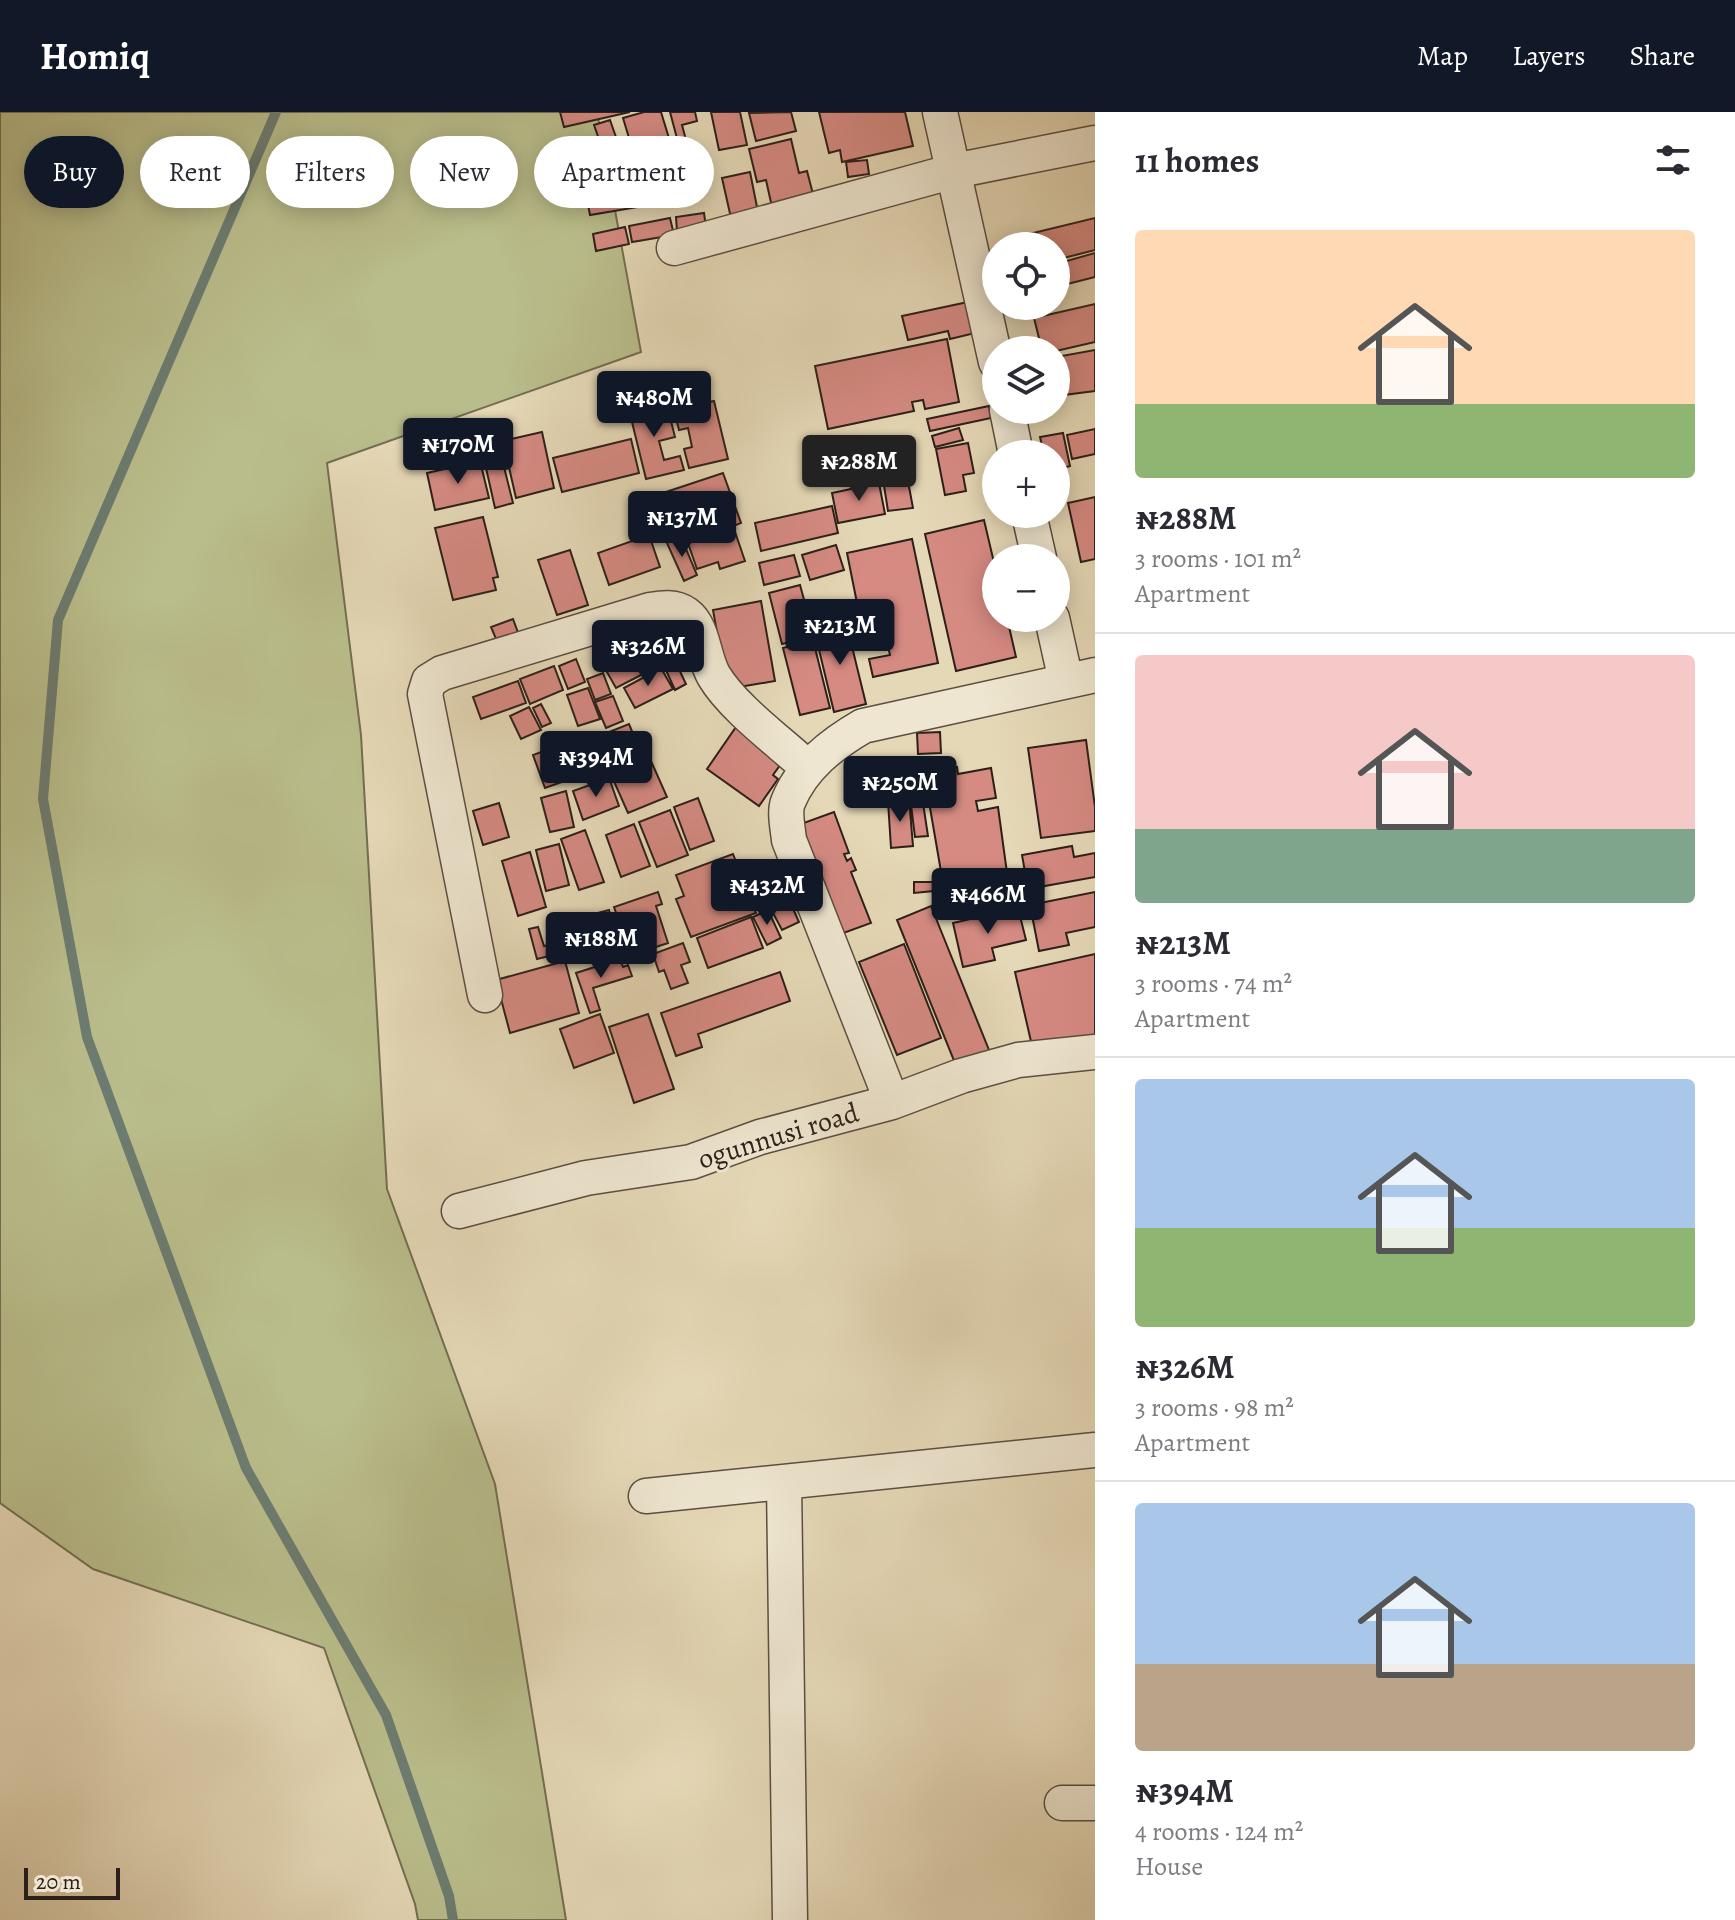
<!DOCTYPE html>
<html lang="en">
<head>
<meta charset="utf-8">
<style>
  body { margin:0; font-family:Alegreya,serif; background:#f2f2f3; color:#2b2b33; height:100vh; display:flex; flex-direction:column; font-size:30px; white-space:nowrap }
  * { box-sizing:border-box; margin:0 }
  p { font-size:26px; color:#7c7c81 }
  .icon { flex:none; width:44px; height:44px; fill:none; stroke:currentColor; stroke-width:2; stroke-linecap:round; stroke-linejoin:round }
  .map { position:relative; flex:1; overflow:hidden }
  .drawer { display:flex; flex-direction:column; background:#fff; width:640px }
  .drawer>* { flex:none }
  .banner { position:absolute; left:24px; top:24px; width:760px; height:72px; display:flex; gap:16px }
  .controls { position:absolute; left:982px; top:120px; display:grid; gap:16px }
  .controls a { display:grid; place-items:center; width:88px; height:88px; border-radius:50%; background:#fff; box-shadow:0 4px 20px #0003; font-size:40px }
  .scale { position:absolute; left:24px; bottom:20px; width:96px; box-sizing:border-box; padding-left:8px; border:4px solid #2d201a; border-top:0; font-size:22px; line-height:28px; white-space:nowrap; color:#2d201a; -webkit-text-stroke:6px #eee6d0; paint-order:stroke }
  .price { position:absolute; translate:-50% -68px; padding:0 18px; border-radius:8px; background:#111827; color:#fff; font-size:26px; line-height:52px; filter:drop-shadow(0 2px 4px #0008) }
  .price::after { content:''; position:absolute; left:50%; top:48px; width:24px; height:18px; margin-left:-12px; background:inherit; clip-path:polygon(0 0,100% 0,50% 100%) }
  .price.current { background:#222; color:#fff }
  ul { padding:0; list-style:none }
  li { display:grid; align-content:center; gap:16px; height:424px; padding:0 40px }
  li+li { border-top:2px solid #e1e1e2 }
  li span { display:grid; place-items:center; height:248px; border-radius:8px; color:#555 }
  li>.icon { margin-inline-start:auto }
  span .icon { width:144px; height:144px; fill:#fffc; stroke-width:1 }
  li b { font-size:34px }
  h2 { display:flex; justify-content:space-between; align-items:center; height:96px; padding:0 40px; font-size:34px }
  .tag { padding:0 28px; border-radius:36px; background:#fff; box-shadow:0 4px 20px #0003; font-size:28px; line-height:72px }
  .tag.current { background:#111827; color:#fff }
  header { display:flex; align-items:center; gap:48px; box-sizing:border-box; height:112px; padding:0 40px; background:#111827; color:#fff }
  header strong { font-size:38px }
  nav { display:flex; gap:44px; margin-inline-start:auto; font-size:28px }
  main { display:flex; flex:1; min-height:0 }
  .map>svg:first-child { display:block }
  .green { fill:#b9bd8b; stroke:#736e52; stroke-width:2 }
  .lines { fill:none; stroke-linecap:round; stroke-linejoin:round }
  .stream { stroke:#6c7c70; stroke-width:10 }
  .building { fill:#d58a82; stroke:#2d201a; stroke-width:2 }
  .minor-casing { stroke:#5b4e41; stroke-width:37 }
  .minor { stroke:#eee6d0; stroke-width:34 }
  .labels { text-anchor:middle; stroke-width:6; stroke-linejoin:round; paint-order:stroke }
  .street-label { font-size:28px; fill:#2d201a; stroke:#eee6d0 }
</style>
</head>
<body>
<header>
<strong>Homiq</strong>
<nav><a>Map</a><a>Layers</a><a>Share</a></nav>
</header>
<main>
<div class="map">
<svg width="1095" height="1808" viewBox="0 0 1095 1808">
  <rect width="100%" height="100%" fill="#e5d8b6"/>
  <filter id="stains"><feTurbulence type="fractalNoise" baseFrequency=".0025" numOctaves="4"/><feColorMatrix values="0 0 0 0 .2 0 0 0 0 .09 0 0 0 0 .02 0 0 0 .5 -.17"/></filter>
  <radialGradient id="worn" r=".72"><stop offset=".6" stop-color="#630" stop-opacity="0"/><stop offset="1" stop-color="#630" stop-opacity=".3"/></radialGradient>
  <!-- green -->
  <path class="green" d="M 0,0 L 597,0 L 641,240 L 327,351 L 361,623 L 387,1077 L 495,1372 L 566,1808 L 418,1808 L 415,1792 L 324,1536 L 93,1457 L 0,1391 Z"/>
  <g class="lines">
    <!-- stream -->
    <path class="stream" d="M 276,0 L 58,508 L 43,687 L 87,925 L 246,1356 L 386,1603 L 449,1784 L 453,1808"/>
  </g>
  <!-- building -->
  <path class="building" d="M 560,0 L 630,0 L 564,15 Z
    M 644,0 L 661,0 L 672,36 L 635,46 L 623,6 Z
    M 670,0 L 695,0 L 697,9 L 682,13 L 686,28 L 678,30 Z
    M 711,0 L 740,0 L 747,33 L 719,38 Z
    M 791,0 L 796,19 L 756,29 L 749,1 Z
    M 819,0 L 905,0 L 913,34 L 842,50 L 840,38 L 829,41 Z
    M 610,8 L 617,28 L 601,33 L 594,13 Z
    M 791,27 L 799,61 L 807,59 L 814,86 L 772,95 L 766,68 L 757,70 L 749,37 Z
    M 676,46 L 684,89 L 659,93 L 651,51 Z
    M 867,48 L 869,62 L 848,65 L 846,50 Z
    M 631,56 L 638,95 L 590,103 L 583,65 Z
    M 750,60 L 758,100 L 731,106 L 722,66 Z
    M 704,101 L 706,115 L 677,119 L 676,105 Z
    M 670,106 L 674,123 L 632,130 L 629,114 Z
    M 1095,106 L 1095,138 L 1056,148 L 1056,134 L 1028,134 L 1025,123 Z
    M 625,115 L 629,132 L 596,139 L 593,122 Z
    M 1095,141 L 1095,165 L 1056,175 L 1056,152 Z
    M 968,190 L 975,221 L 950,227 L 948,219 L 908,228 L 902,204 Z
    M 1095,192 L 1095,230 L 1056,239 L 1042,238 L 1034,206 Z
    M 947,227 L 959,290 L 925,297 L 923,288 L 912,290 L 914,299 L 828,317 L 815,254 Z
    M 1095,238 L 1095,279 L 1056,284 L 1056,245 Z
    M 666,289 L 675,325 L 659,329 L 664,348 L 680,344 L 684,358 L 646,367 L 629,298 Z
    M 714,289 L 728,347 L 689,356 L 684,337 L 692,335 L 688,316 L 679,318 L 674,298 Z
    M 989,294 L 991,306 L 930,319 L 927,307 Z
    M 959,316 L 963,328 L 935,335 L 932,324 Z
    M 1095,317 L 1095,342 L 1072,347 L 1067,323 Z
    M 542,320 L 554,376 L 516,386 L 503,329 Z
    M 1063,321 L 1070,354 L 1056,358 L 1056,342 L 1044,342 L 1040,325 Z
    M 631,327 L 639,361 L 562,380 L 553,346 Z
    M 968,331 L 974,361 L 963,363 L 966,379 L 945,383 L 936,337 Z
    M 905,333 L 909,358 L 879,363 L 875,338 Z
    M 501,343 L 513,391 L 495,396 L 484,347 Z
    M 480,349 L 489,386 L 435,398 L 427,361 Z
    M 723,361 L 741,411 L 733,414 L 745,449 L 720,457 L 718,450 L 697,457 L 682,414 L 672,417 L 660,382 Z
    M 907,364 L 913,396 L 888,399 L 883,367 Z
    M 879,371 L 885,402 L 838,411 L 832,381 Z
    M 1095,385 L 1095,447 L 1081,450 L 1068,391 Z
    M 832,394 L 838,421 L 761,439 L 755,411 Z
    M 483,405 L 498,465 L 493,466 L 496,478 L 453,488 L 435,416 Z
    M 984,408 L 996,459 L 996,506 L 1007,506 L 1016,545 L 956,559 L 925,422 Z
    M 649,423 L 660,455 L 609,473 L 598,441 Z
    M 681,425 L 697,463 L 684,469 L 667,431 Z
    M 912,427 L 938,551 L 873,565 L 869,547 L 890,543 L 886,526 L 866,530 L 862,514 L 884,509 L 880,491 L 858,496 L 847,441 Z
    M 836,433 L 844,458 L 810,468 L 802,443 Z
    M 570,438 L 588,493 L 557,503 L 538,448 Z
    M 794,443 L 800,464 L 764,473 L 759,451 Z
    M 800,473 L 814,524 L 782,532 L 769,481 Z
    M 761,489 L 775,569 L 727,577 L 713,498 Z
    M 513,507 L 520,526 L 499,534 L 491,515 Z
    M 846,510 L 866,592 L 834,600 L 814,517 Z
    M 665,523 L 676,546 L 649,559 L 637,537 Z
    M 813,528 L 830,596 L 800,603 L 783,536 Z
    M 631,539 L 643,562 L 616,576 L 603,553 Z
    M 576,547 L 585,570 L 568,577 L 559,554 Z
    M 676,551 L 686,572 L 675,578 L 665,556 Z
    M 554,554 L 563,578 L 530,592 L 520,567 Z
    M 661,556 L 673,577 L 635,596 L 624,576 Z
    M 603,561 L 611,582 L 595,588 L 587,567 Z
    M 518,569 L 526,591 L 481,607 L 473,585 Z
    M 588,576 L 600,607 L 578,614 L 567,583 Z
    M 613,584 L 623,609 L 606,616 L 595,590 Z
    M 541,592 L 551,611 L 542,615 L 533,596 Z
    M 529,595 L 541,618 L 521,627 L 510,604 Z
    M 629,612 L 642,644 L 617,654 L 604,622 Z
    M 736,615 L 783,649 L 773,663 L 778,667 L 759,694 L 707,657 Z
    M 940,620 L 941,641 L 918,642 L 917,621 Z
    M 602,621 L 613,649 L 599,655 L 587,627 Z
    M 581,625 L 593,659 L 545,676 L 533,643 Z
    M 1086,628 L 1095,695 L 1095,719 L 1041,726 L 1028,636 Z
    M 651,649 L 667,685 L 628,701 L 612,665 Z
    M 905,655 L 907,677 L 883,679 L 881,657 Z
    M 957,655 L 958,662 L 991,656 L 996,686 L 976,689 L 978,699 L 998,695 L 1011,790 L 948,800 L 924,661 Z
    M 879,661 L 882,687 L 865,689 L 862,663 Z
    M 860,664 L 864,689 L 849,691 L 846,666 Z
    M 609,666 L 619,694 L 583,708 L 573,679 Z
    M 566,679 L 574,715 L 550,720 L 541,686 Z
    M 698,686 L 714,729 L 690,738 L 674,695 Z
    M 909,687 L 913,734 L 891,736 L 888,689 Z
    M 499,691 L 509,725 L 483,733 L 473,699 Z
    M 923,691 L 928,724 L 915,725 L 911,693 Z
    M 670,698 L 688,743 L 657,755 L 639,710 Z
    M 834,700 L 849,741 L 844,742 L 847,749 L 851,746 L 856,758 L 851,760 L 871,811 L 838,823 L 798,713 Z
    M 634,712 L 650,754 L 621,765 L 606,723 Z
    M 585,718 L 604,770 L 579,778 L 561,727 Z
    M 559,732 L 569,773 L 546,779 L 536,738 Z
    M 1072,734 L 1074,745 L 1095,741 L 1095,765 L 1028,777 L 1022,743 Z
    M 530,740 L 546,795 L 518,804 L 502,749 Z
    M 733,742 L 756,801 L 691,825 L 676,787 L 684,784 L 676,763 Z
    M 778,766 L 788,785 L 761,797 L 752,777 Z
    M 914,770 L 933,770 L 934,779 L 914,781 Z
    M 658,780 L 662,792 L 656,794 L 668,831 L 631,843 L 614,795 Z
    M 1095,780 L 1095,815 L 1066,821 L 1069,833 L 1039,839 L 1030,793 Z
    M 790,790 L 799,810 L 782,818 L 772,799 Z
    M 931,794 L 993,948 L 959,961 L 897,808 Z
    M 1018,796 L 1026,828 L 992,836 L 995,848 L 963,855 L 953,811 Z
    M 609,798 L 617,827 L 575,839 L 568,809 Z
    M 768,798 L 781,826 L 767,833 L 753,805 Z
    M 751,805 L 763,836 L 708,856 L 697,826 Z
    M 562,809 L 570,839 L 537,847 L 529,817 L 538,815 L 544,834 L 553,832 L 547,813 Z
    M 683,831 L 690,850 L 681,853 L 688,871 L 671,877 L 664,858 L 659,860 L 653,842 Z
    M 904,832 L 941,926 L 897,943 L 859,850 Z
    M 1095,842 L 1095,924 L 1033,938 L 1015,860 Z
    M 620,847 L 623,855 L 628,853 L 632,864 L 593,876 L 600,898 L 590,901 L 576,861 Z
    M 565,849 L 579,901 L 510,921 L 496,868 Z
    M 780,860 L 790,889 L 698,922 L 702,935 L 676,944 L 661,901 Z
    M 600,902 L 614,941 L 574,956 L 560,917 Z
    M 648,902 L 674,977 L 634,991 L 609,915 Z"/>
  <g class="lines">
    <!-- minor casing -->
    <g class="minor-casing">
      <path id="minor" d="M 940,0 L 996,250
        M 674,136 L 954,59 L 1095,31
        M 1007,298 L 1016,342
        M 1029,402 L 1039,446
        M 1052,506 L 1066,569
        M 485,883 L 425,582 L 429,569 L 442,561 L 650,498 C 662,496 675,494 686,502 C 704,515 703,546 714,564 C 733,596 780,630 808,656
        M 892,990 L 789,728 C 788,717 784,700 788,690 C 802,655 832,632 863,614 L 1095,563
        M 459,1099 L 586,1066 L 691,1050 L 760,1025 L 892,990 L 961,964 L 1018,948 L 1095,940
        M 784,1370 L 790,1808
        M 646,1384 L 1095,1338
        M 1062,1691 L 1095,1691"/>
    </g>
    <!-- minor -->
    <use href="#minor" class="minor"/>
  </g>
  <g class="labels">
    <!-- street labels -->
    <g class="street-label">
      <text transform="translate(778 1023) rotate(-17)" y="10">ogunnusi road</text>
    </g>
  </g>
  <rect width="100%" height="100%" filter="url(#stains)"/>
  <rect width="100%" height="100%" fill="url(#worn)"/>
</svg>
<div class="controls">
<a><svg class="icon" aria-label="locate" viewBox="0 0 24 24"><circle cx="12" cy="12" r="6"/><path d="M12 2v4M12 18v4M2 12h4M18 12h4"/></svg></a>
<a><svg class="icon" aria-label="layers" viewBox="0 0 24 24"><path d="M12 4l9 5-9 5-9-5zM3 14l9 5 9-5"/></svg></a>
<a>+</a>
<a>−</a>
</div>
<div class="scale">20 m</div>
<b class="price" style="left:654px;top:327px">₦480M</b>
<b class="price" style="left:458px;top:374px">₦170M</b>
<b class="price current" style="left:859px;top:391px">₦288M</b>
<b class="price" style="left:682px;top:447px">₦137M</b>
<b class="price" style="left:840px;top:555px">₦213M</b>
<b class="price" style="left:648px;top:576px">₦326M</b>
<b class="price" style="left:596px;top:687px">₦394M</b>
<b class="price" style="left:900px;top:712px">₦250M</b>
<b class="price" style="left:767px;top:815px">₦432M</b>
<b class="price" style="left:988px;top:824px">₦466M</b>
<b class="price" style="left:601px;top:868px">₦188M</b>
<div class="banner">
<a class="tag current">Buy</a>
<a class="tag">Rent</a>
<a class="tag">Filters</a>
<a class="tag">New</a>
<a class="tag">Apartment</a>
</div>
</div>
<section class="drawer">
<h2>11 homes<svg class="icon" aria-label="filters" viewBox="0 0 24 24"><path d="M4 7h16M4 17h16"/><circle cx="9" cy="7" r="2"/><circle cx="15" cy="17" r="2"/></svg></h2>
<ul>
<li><span style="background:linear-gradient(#ffd9b3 70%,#8fb573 0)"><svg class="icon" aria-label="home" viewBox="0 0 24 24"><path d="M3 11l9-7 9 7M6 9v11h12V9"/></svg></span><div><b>₦288M</b><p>3 rooms · 101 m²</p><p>Apartment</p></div></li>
<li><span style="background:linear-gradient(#f6c9c9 70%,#7fa58c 0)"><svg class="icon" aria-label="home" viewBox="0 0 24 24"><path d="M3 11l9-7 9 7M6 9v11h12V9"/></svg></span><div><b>₦213M</b><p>3 rooms · 74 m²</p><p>Apartment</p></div></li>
<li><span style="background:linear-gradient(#a9c7e8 60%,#8fb573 0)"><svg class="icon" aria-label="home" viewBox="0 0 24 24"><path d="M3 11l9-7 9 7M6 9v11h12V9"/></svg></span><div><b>₦326M</b><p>3 rooms · 98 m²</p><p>Apartment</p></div></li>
<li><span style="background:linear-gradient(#a9c7e8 65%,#b9a48a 0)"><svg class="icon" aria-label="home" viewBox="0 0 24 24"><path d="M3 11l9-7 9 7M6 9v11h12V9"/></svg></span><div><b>₦394M</b><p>4 rooms · 124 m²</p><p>House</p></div></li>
</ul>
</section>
</main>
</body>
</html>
